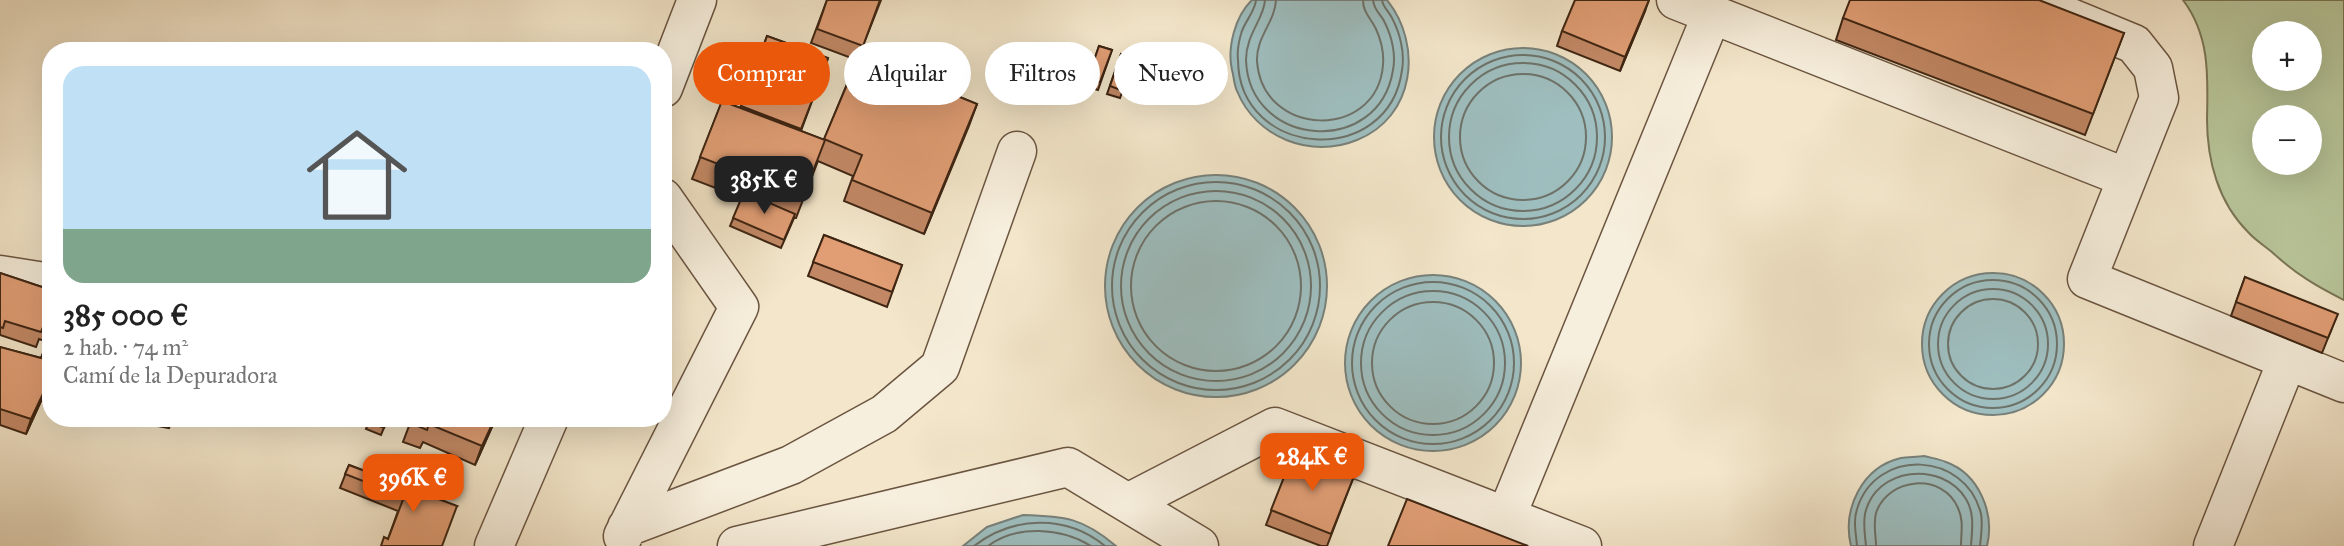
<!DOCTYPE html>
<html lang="es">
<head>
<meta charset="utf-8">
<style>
  body { margin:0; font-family:"IM FELL Great Primer",serif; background:#f6f6f6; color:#222; height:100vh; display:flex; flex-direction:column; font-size:26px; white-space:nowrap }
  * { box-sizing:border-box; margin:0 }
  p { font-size:23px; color:#767676 }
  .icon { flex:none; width:38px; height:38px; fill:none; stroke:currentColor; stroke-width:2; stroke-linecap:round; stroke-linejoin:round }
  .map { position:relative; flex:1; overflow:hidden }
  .drawer { position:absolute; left:42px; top:42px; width:630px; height:385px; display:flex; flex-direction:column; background:#fff; border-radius:28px; box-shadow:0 7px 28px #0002 }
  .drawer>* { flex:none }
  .hud { position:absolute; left:693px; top:42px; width:665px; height:63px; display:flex; gap:14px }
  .fabs { position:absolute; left:2252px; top:21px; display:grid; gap:14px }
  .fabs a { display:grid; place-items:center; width:70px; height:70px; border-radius:50%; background:#fff; box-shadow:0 7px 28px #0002; font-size:35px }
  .price { position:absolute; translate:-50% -60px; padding:0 16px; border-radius:14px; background:#ea580c; color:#fff; font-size:23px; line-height:46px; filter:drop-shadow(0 2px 4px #0008) }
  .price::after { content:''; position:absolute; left:50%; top:42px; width:21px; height:16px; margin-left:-10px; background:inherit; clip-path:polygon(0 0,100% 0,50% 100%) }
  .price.selected { background:#222; color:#fff }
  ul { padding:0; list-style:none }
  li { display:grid; align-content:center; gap:14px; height:371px; padding:0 21px }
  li+li { border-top:2px solid #e0e0e0 }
  li span { display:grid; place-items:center; height:217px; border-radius:21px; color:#555 }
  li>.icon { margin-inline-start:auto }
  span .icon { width:126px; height:126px; fill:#fffc; stroke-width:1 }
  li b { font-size:30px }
  .chip { padding:0 24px; border-radius:32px; background:#fff; box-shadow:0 7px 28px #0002; font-size:24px; line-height:63px }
  .chip.selected { background:#ea580c; color:#fff }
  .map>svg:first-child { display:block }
  .green { fill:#b8c69a; stroke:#7b7656; stroke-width:2; fill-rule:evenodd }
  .water { fill:#9ebebf; stroke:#78817a; stroke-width:2 }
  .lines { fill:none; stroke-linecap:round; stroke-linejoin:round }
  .shore { stroke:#6e7269; stroke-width:2 }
  .minor-casing { stroke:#6b5541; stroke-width:41 }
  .minor { stroke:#f7efdd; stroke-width:38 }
  .wall { fill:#c28865; stroke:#3e2513; stroke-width:2 }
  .shaded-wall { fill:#9e6f52; stroke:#3e2513; stroke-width:2 }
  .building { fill:#e19e75; stroke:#3e2513; stroke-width:2 }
</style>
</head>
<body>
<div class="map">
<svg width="2344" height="546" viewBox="0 0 2344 546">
  <rect width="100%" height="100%" fill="#f3e6ca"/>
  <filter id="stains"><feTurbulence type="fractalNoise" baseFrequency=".00286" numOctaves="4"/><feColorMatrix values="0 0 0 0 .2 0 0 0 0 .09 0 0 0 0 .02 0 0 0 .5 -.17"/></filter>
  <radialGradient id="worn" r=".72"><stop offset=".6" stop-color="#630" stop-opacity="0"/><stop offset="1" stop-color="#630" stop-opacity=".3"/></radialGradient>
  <!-- green -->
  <path class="green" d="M 2183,0 L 2344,0 L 2344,300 C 2316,286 2296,274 2273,253 C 2265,246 2255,240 2248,232 C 2218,202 2207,160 2207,119 C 2208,76 2210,36 2183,0 ZM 2264,33 L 2310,33 L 2310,79 L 2264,79 ZM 2264,117 L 2310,117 L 2310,163 L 2264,163 Z"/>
  <!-- water -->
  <path class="water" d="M 1252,0 L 1387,0 C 1423,45 1415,117 1357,140 C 1311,159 1256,138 1237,91 C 1234,85 1234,77 1232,70 C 1227,48 1235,16 1252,0 Z
    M1434 137a89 89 0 1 1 178 0a89 89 0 1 1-178 0Z
    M1105 286a111 111 0 1 1 222 0a111 111 0 1 1-222 0Z
    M1922 344a71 71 0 1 1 142 0a71 71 0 1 1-142 0Z
    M1345 363a88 88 0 1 1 176 0a88 88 0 1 1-176 0Z
    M 1924,456 C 1931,458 1939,459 1946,462 C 1979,474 1995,513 1987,546 L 1851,546 C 1842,509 1862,467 1901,458 C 1908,457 1917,457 1924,456 Z
    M 1023,515 C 1065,516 1083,518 1116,546 L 963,546 L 987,527 Z"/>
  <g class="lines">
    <!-- shore -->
    <path class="shore" d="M 1256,0 C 1255,12 1244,22 1241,34 C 1239,41 1237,52 1238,60 C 1239,159 1389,169 1402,70 C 1405,53 1400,33 1392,18 C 1389,11 1383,8 1382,0
      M 1265,0 C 1264,19 1246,34 1246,60 C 1249,148 1379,158 1393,70 C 1396,55 1392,37 1385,23 C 1381,14 1374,11 1373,0
      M 1276,0 C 1275,22 1256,37 1257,61 C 1262,138 1377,141 1383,65 C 1384,53 1381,40 1376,29 C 1371,18 1363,13 1363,0
      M1441 137a82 82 0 1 1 164 0a82 82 0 1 1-164 0Z
      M1449 137a74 74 0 1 1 148 0a74 74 0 1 1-148 0Z
      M1460 137a63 63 0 1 1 126 0a63 63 0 1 1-126 0Z
      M1112 286a104 104 0 1 1 208 0a104 104 0 1 1-208 0Z
      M1121 286a95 95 0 1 1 190 0a95 95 0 1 1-190 0Z
      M1131 286a85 85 0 1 1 170 0a85 85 0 1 1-170 0Z
      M1929 344a64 64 0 1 1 128 0a64 64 0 1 1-128 0Z
      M1352 363a81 81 0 1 1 162 0a81 81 0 1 1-162 0Z
      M1938 344a55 55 0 1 1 110 0a55 55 0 1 1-110 0Z
      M1361 363a72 72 0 1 1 144 0a72 72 0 1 1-144 0Z
      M1948 344a45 45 0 1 1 90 0a45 45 0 1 1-90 0Z
      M1372 363a61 61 0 1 1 122 0a61 61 0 1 1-122 0Z
      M 974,546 C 1013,516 1066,514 1105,546
      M 988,546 C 1017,524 1062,528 1091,546
      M 1857,546 C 1856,533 1853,521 1857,509 C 1876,447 1966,451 1981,514 C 1983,524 1981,536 1980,546
      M 1866,546 C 1865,535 1863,525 1865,514 C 1875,467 1942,460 1966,499 C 1975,514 1972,530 1971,546
      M 1876,546 C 1876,535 1873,525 1876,513 C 1888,477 1943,472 1958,508 C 1964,521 1961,532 1961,546"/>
    <!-- minor casing -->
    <g class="minor-casing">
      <path id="minor" d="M 1676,0 L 2127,178
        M 2027,0 L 2134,44 L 2153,68 L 2159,98 L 2087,279 L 2344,383
        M 663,88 L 697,0
        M 0,275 L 51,283
        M 1128,503 L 1275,427 L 1582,546
        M 1506,517 L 1712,14
        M 627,527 L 791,465 L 884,414 L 940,367 L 1017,151
        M 623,536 L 739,307 L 663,198
        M 494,546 L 549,418
        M 737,546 L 1068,467 L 1199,546
        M 2213,546 L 2287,361"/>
    </g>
    <!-- minor -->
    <use href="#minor" class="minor"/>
  </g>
  <!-- wall -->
  <path class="wall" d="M 827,0 L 881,0 L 859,56 L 977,104 L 924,234 L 844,201 L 853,176 L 818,161 L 796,218 L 794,218 L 781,248 L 730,226 L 742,198 L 692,179 L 722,101 L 740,108 L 767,36 L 828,58 L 801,131 L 824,140 L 857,60 L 811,43 Z
    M 1645,11 L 1620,71 L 1557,46 L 1562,31 Z
    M 1843,18 L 2124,33 L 2085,135 L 1836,40 Z
    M 1099,46 L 1112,50 L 1098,90 L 1085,86 Z
    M 1121,54 L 1134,59 L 1120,98 L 1107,94 Z
    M 824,235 L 902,265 L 887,307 L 808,276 Z
    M 0,273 L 51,290 L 51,379 L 26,434 L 0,425 L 0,347 L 41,358 L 48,342 L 39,339 L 36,347 L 0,335 Z
    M 2245,277 L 2332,328 L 2322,353 L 2231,316 Z
    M 153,418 L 173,418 L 169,428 L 152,425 Z
    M 370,418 L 388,418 L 381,435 L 366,429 Z
    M 412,418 L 496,418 L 475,465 L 423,442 L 420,448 L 403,442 Z
    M 1294,452 L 1354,476 L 1327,546 L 1321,546 L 1266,525 Z
    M 349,465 L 457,506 L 388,539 L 398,511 L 340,488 Z"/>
  <!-- shaded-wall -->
  <path class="shaded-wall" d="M 1649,0 L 1645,11 L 1620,71 L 1625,57 Z
    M 977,104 L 969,126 L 924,234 L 932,213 Z
    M 51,377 L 51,379 L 26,434 L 31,419 Z
    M 495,418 L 496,418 L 475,465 L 482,446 Z"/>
  <!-- building -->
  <path class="building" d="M 827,0 L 880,0 L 863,46 L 817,29 Z
    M 1575,0 L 1649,0 L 1625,57 L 1562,31 Z
    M 1850,0 L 2039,0 L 2124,33 L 2093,114 L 1843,18 Z
    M 767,36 L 828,58 L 817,90 L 756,68 Z
    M 1099,46 L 1112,50 L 1100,82 L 1088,78 Z
    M 1121,54 L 1134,59 L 1123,91 L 1110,86 Z
    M 859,56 L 977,104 L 932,213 L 852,180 L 862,155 L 824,139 Z
    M 752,75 L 813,98 L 801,129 L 741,106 Z
    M 722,101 L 825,140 L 803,197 L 700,157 Z
    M 744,192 L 795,214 L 784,240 L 733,218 Z
    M 824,235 L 902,265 L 892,292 L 813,262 Z
    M 0,273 L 51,290 L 51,327 L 44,325 L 41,332 L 5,321 L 3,328 L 0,327 Z
    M 2245,277 L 2338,314 L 2328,338 L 2236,302 Z
    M 49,338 L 51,338 L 51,377 L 31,419 L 0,409 L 0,347 L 41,358 Z
    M 370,418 L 388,418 L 384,428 L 368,421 Z
    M 412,418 L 495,418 L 482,446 L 429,424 L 427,430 L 410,423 Z
    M 1294,452 L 1354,476 L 1331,534 L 1271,510 Z
    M 349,465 L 457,506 L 442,546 L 381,546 L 384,537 L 388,539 L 404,497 L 345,474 Z
    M 1407,499 L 1528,546 L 1388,546 Z"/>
  <rect width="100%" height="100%" filter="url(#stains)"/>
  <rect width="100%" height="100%" fill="url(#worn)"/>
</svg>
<div class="fabs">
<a>+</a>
<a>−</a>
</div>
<b class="price selected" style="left:764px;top:216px">385K €</b>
<b class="price" style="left:1312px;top:493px">284K €</b>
<b class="price" style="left:413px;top:514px">396K €</b>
<div class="hud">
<a class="chip selected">Comprar</a>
<a class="chip">Alquilar</a>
<a class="chip">Filtros</a>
<a class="chip">Nuevo</a>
</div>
<section class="drawer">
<ul>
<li><span style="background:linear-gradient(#bfe0f5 75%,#7fa58c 0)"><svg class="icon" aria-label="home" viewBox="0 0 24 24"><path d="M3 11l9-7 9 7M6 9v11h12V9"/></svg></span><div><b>385 000 €</b><p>2 hab. · 74 m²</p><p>Camí de la Depuradora</p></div></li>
</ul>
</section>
</div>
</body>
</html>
